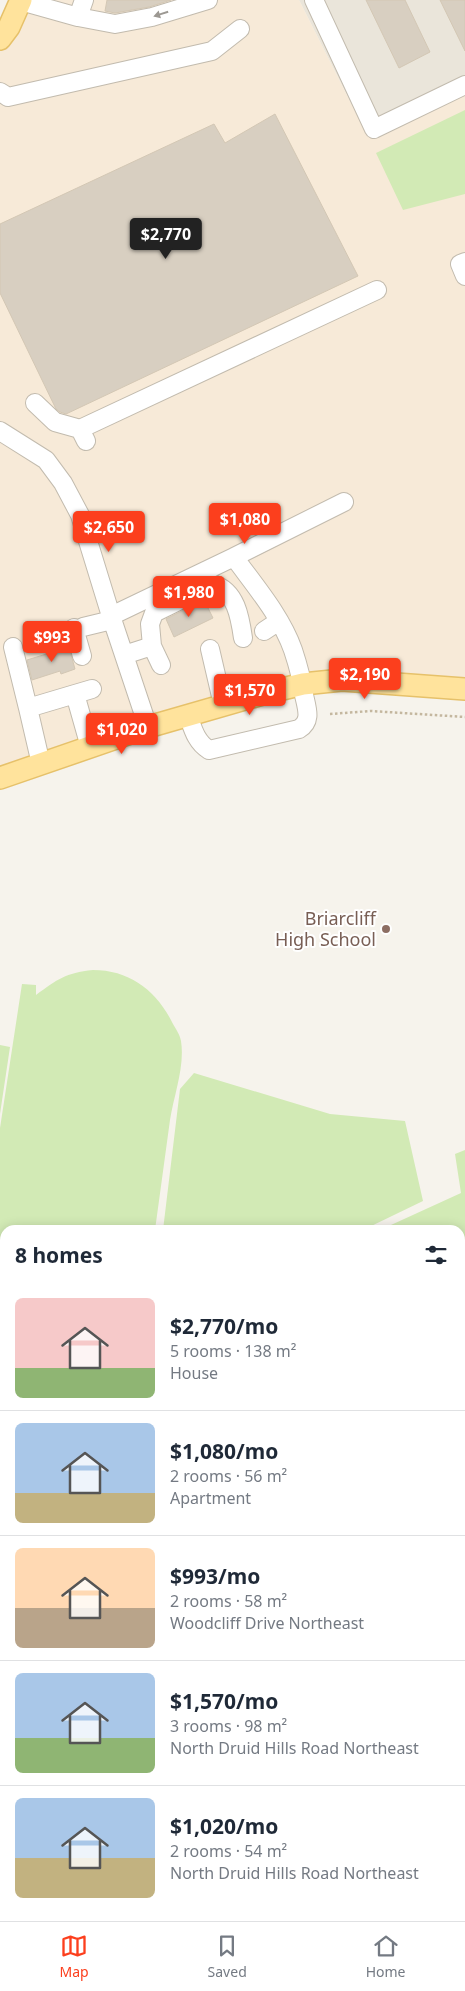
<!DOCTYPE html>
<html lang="en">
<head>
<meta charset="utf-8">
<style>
  body { margin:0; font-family:"Noto Sans",sans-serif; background:#f6f6f7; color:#1f2937; height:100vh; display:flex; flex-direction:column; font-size:19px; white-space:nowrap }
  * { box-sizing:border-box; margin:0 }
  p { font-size:16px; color:#747a83 }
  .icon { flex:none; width:28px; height:28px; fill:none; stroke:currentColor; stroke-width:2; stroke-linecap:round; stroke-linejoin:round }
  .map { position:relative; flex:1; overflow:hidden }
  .side { position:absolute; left:0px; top:1225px; width:465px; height:696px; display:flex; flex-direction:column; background:#fff; border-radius:15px 15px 0 0; box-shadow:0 2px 12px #0003 }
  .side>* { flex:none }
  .price { position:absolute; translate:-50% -42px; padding:0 11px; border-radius:5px; background:#fc3f1d; color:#fff; font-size:16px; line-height:32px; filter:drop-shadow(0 1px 2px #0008) }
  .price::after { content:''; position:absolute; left:50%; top:30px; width:15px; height:11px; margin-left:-8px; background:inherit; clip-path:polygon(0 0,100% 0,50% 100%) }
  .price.current { background:#222; color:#fff }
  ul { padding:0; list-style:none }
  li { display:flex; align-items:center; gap:15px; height:125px; padding:0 15px }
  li+li { border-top:1px solid #e0e1e3 }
  li span { display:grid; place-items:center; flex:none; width:140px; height:100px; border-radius:8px; color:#555 }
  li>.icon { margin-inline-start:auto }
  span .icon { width:60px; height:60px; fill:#fffc; stroke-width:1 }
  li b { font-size:21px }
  h2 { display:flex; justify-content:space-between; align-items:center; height:60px; padding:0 15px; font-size:21px }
  .tab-bar { display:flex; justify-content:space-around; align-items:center; height:70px; border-top:1px solid #e0e1e3; background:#fff; font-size:14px; color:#747a83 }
  .tab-bar a { display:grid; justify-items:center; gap:2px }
  .tab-bar .current { color:#fc3f1d }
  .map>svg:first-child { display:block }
  .residential { fill:#eae5da }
  .commercial { fill:#f7ead8 }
  .green { fill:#d2eab5 }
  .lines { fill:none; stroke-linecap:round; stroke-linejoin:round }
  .stream { stroke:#a9d4f2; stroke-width:4.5 }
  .building { fill:#d8cfc1; stroke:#d3c7b4 }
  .minor-casing { stroke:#c2bbae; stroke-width:20 }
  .major-casing { stroke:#e6c16a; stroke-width:24 }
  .path { stroke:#c4b79f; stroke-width:2.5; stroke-dasharray:2.5 2.5; stroke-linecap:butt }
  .minor { stroke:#fff; stroke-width:18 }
  .major { stroke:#ffe39c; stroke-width:21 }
  .oneway { fill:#9c9892 }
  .education-dot { fill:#8d6e63; stroke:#fff; stroke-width:2 }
  .labels { text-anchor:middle; stroke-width:4; stroke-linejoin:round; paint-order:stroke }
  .education-label { font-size:18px; fill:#785e54; stroke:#fff; text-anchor:end }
</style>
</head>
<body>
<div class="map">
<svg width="465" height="1921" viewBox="0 0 465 1921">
  <rect width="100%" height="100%" fill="#f6f3ec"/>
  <!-- residential -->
  <path class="residential" d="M 299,0 L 465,0 L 465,90 L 368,137 Z
    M 0,1713 L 5,1717 L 5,1916 L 312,1916 L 314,1921 L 0,1921 Z"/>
  <!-- commercial -->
  <path class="commercial" d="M 34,0 L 299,0 L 368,137 L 465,90 L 465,683 L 325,685 L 0,781 L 0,51 Z"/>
  <!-- green -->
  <path class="green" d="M 465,110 L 465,194 L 403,210 L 376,153 Z
    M 93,970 C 130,970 157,991 173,1024 C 176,1029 180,1035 181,1041 C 185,1066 174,1095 170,1120 C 165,1157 160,1193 155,1230 L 5,1230 L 5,1317 L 0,1310 L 0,1128 L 22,984 L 36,985 L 36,995 C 58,979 65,973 93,970 Z
    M 0,1045 L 10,1047 L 0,1114 Z
    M 194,1073 L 330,1114 L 405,1121 L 423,1201 L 363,1230 L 163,1230 L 180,1089 Z
    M 465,1150 L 465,1921 L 314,1921 L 312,1916 L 460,1916 L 460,1230 L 380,1230 L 461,1193 L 455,1154 Z
    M 5,1454 L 5,1717 L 0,1713 L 0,1456 Z"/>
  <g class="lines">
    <!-- stream -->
    <path class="stream" d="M 460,1578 L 465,1583
      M 0,1645 L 5,1644"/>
  </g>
  <!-- building -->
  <path class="building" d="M 107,0 L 171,0 L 149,7 L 115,13 L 105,11 Z
    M 366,0 L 405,0 L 430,52 L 399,68 Z
    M 440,0 L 465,0 L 465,51 Z
    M 275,114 L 358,276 L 66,414 L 60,412 L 56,409 L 0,293 L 0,224 L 214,124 L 225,143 Z
    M 204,600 L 213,618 L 174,637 L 166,619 Z
    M 68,644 L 75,669 L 61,674 L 60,671 L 32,680 L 27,660 L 53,652 L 52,649 Z"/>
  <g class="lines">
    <!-- minor casing -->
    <g class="minor-casing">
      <path id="minor" d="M 314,0 L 374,129 L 465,85
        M 21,1 L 78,17 L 115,24 L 152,17 L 208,0
        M 78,17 L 84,0
        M 0,92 L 8,97 L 212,51 L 240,29
        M 465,262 L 460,264 L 465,276
        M 35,403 L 55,422 L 80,429 L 86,441
        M 80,429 L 377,290
        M 0,431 L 46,460 L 63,483 L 80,515 L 111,616 L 148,727
        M 234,557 L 344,502
        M 111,616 L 234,557 C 255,586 281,616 293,650 C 298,665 302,680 304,695 C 307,709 312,721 299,729 L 209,750 C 196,742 193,729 188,715
        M 83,627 L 112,620
        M 74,628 L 82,656
        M 264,631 L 279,621
        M 152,646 L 150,624 L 154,613 L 213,584 C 236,591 240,617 243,638
        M 13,647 L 28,708
        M 210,649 L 223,705
        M 124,655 L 152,646 L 161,665
        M 75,694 L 92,689
        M 41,764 L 28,708 L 75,694 L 90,747
        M 0,1408 L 5,1407
        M 82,1921 L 83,1916"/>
    </g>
    <!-- major casing -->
    <g class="major-casing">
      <path id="major" d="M 0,39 L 9,27 L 21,0
        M 0,778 L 148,727 L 266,693 L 303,684 L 342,680 L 465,689"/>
    </g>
    <!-- path -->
    <path class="path" d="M 330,714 L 371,711 L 465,717
      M 460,1312 L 465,1308
      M 460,1416 L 465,1410
      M 460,1458 L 465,1459
      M 460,1594 L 465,1593
      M 460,1832 L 465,1829
      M 460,1877 L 465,1876
      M 388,1916 L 389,1921
      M 260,1921 L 282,1916"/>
    <!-- minor -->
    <use href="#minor" class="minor"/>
    <!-- major -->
    <use href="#major" class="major"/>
  </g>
  <!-- one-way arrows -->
  <defs><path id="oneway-solid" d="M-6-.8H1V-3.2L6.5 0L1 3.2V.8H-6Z" transform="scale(1.25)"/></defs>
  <use class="oneway" href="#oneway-solid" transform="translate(161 14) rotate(163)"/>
  <!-- markers -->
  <circle class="education-dot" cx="386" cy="929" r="5"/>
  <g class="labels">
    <!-- education labels -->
    <g class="education-label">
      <text x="376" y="925">Briarcliff<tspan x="376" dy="21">High School</tspan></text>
    </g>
  </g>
</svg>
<b class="price current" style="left:166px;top:260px">$2,770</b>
<b class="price" style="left:245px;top:545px">$1,080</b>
<b class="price" style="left:109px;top:553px">$2,650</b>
<b class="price" style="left:189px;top:618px">$1,980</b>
<b class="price" style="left:52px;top:663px">$993</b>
<b class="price" style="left:365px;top:700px">$2,190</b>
<b class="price" style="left:250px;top:716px">$1,570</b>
<b class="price" style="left:122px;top:755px">$1,020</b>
<section class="side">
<h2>8 homes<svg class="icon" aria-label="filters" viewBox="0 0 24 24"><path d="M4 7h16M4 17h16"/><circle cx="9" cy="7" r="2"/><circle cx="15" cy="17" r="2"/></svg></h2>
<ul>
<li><span style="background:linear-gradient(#f6c9c9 70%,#8fb573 0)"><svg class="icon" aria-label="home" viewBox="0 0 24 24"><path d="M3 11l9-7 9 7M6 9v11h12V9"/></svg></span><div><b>$2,770/mo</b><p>5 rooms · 138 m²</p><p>House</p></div></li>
<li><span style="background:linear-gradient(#a9c7e8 70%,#c2b280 0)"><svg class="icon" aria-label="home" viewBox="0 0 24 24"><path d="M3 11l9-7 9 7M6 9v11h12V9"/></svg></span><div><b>$1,080/mo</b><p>2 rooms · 56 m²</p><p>Apartment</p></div></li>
<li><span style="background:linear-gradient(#ffd9b3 60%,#b9a48a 0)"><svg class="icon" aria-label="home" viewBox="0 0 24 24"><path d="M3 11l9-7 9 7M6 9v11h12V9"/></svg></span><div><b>$993/mo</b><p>2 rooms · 58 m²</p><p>Woodcliff Drive Northeast</p></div></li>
<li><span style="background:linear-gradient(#a9c7e8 65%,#8fb573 0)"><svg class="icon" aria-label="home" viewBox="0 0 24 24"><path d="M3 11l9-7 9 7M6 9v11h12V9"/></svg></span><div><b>$1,570/mo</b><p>3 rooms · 98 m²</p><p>North Druid Hills Road Northeast</p></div></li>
<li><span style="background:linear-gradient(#a9c7e8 60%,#c2b280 0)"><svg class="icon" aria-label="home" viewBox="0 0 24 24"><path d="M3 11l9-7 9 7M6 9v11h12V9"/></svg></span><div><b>$1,020/mo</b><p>2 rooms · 54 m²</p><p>North Druid Hills Road Northeast</p></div></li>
</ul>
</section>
</div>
<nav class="tab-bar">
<a class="current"><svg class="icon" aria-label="map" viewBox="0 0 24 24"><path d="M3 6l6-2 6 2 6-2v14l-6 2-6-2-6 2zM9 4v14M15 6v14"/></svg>Map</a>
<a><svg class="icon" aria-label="saved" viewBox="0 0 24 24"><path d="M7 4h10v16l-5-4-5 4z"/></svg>Saved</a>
<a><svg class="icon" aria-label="home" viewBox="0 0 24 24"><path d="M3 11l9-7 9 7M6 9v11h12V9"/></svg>Home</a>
</nav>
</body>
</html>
